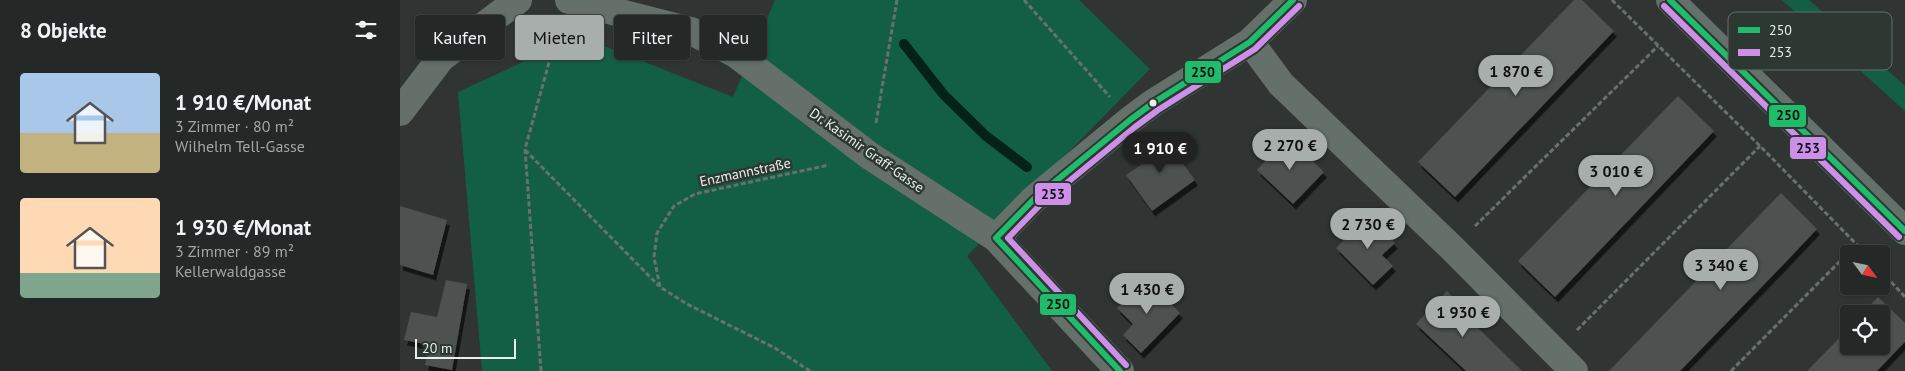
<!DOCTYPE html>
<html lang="de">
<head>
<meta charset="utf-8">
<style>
  body { margin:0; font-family:"PT Sans",sans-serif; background:#303432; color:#f1f3f6; height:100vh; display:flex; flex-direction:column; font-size:19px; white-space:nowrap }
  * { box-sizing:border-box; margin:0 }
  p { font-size:16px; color:#a3a6a7 }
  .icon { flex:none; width:28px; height:28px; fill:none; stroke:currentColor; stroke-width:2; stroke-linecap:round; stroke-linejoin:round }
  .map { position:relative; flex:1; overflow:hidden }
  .sheet { display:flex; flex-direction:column; background:#242826; width:400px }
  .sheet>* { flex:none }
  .guide { position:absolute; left:15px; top:15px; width:475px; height:45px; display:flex; gap:10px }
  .needle { width:32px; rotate:123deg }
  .tools { position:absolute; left:1440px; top:245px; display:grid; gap:10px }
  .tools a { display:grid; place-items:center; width:50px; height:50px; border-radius:5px; background:#242826; box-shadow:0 1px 4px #0004,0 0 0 1px #414443; font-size:25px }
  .scale { position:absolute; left:15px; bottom:12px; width:101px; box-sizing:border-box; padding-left:5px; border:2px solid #e8efeb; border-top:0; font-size:14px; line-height:18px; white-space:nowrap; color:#e8efeb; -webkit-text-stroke:4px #2d3833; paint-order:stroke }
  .price { position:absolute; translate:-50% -42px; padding:0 11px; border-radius:18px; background:#a8aeab; color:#111; font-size:16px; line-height:32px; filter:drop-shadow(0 1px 2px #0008) }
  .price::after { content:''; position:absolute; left:50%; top:30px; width:15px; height:11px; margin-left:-8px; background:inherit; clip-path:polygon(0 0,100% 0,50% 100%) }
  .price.current { background:#222; color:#fff }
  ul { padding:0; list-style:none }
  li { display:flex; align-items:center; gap:15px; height:125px; padding:0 20px }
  li span { display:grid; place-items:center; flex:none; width:140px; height:100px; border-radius:5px; color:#555 }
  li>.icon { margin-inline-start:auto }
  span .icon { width:60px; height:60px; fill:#fffc; stroke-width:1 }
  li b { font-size:21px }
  h2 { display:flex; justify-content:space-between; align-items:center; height:60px; padding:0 20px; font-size:21px }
  .tag { padding:0 18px; border-radius:5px; background:#242826; box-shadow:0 1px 4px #0004,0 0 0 1px #414443; font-size:18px; line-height:45px }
  .tag.current { background:#a8aeab; color:#111 }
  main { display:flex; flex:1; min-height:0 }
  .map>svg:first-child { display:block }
  .green { fill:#135f45 }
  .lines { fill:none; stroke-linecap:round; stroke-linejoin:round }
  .stream { stroke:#042217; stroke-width:10 }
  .building { fill:#4d514f; filter:url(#shadow) }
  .path { stroke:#69716e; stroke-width:3; stroke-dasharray:5 2.5; stroke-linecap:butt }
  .minor { stroke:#65706b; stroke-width:28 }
  .bus-1-casing { stroke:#2d3833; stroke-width:10 }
  .bus-2-casing { stroke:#2d3833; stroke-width:10 }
  .bus-1 { stroke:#20bc6c; stroke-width:6 }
  .bus-2 { stroke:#ce8fe9; stroke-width:6 }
  .bus-dot { fill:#e8efeb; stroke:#2d3833; stroke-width:2 }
  .labels { text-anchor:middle; stroke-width:5; stroke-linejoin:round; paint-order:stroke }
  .street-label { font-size:14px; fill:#e8efeb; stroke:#2d3833 }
  .key { fill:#2d3833; stroke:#656f6a; stroke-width:1 }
  .key-label { font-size:14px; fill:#e8efeb }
  .line-badge { stroke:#2d3833; stroke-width:2 }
  .pale-badge-label { font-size:14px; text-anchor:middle; font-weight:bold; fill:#111 }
</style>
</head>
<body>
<main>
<section class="sheet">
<h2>8 Objekte<svg class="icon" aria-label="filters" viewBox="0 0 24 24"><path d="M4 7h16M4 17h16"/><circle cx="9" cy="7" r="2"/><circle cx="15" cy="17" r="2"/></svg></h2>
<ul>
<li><span style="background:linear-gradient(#a9c7e8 60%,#c2b280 0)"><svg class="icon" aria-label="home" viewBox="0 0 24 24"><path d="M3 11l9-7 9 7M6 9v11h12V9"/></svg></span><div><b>1 910 €/Monat</b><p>3 Zimmer · 80 m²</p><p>Wilhelm Tell-Gasse</p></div></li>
<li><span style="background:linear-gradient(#ffd9b3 75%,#7fa58c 0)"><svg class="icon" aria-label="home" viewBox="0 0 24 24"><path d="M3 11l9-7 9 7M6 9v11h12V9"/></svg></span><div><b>1 930 €/Monat</b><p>3 Zimmer · 89 m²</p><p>Kellerwaldgasse</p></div></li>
</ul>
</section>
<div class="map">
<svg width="1505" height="371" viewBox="0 0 1505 371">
  <defs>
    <filter id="shadow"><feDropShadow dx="3" dy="5.5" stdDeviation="0" flood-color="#0009"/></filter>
  </defs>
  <rect width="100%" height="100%" fill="#303533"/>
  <!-- green -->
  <path class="green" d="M 375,0 L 679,0 L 750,69 L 567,256 L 652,371 L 82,371 L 58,92 L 179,36 L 333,97 Z
    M 1382,0 L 1409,0 L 1505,86 L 1505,111 Z"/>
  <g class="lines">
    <!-- stream -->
    <path class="stream" d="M 504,44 L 544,95 L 586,136 L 627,167"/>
  </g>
  <!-- building -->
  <path class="building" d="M 1174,0 L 1182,0 L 1214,31 L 1055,197 L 1018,162 Z
    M 1278,96 L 1314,131 L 1155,297 L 1118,261 Z
    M 762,135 L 795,180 L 752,211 L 726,175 L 745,162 L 738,153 Z
    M 887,137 L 924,172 L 893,204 L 857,170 Z
    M 1381,193 L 1417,229 L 1382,266 L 1280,371 L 1209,371 Z
    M 0,206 L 47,220 L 33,275 L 0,265 Z
    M 968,216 L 995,243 L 982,255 L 993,266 L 973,285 L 936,248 Z
    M 745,279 L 780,313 L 741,353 L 723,335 L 733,324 L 717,308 Z
    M 46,280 L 67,284 L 52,370 L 25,365 L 30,345 L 4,340 L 11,312 L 37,317 Z
    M 1047,291 L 1073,318 L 1071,321 L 1122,371 L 1066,371 L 1016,324 Z
    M 1478,297 L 1505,323 L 1505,342 L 1497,350 L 1477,371 L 1407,371 L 1449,328 L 1449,346 L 1481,346 L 1481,314 L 1462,314 Z"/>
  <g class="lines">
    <!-- path -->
    <path class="path" d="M 624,0 L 710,97
      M 1212,0 L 1360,146 L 1466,254
      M 476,123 L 497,0
      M 125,150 L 259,286
      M 1075,226 L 1258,46
      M 1481,271 L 1505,297
      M 1177,330 L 1360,146
      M 141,371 L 125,149 L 158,30
      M 410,371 L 375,348 L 287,304 L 260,287 L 254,257 L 257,233 L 274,206 L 295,194 L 429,165
      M 1331,371 L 1457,244"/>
    <!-- minor -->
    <path class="minor" d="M 169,0 L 291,31 L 336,54 L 470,156 L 596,238 L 720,371
      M 1270,0 L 1505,231
      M 850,42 L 881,84 L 1052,248 L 1174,371
      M 0,112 L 41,58 L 118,0
      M 596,238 L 634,199 L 730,120 L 753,103 L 850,42 L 893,0"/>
    <!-- bus-1 casing -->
    <g class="bus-1-casing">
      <path id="bus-1" d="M 1270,0 L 1505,231
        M 596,238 L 634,199 L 730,120 L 753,103 L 850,42 L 893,0
        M 596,238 L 720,371"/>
    </g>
    <!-- bus-2 casing -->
    <g class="bus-2-casing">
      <path id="bus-2" d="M 1264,6 L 1499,237
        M 726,365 L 608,238 L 640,205 L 735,127 L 758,110 L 855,49 L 899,6"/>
    </g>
    <!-- bus-1 -->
    <use href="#bus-1" class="bus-1"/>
    <!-- bus-2 -->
    <use href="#bus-2" class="bus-2"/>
  </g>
  <!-- markers -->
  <circle class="bus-dot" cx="753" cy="103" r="4.5"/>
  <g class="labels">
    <!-- street labels -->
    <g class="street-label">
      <text transform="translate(467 150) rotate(35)" y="5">Dr. Kasimir Graff-Gasse</text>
      <text transform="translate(345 172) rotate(-12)" y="5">Enzmannstraße</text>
    </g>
  </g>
  <!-- legend -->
  <rect x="1328" y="12" width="164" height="58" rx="8" class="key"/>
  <rect x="1338" y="27" width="22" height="6" fill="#20bc6c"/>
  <rect x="1338" y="49" width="22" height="7" fill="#ce8fe9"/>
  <g class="key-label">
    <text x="1369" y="35">250</text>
    <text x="1369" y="57">253</text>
  </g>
  <g class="line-badge">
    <rect x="784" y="60" width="38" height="24" rx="5" fill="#20bc6c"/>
    <rect x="1368" y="104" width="39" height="24" rx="5" fill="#20bc6c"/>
    <rect x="1389" y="136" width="38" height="24" rx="5" fill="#ce8fe9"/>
    <rect x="634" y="182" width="38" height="24" rx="5" fill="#ce8fe9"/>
    <rect x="639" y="293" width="38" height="23" rx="5" fill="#20bc6c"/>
  </g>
  <g class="pale-badge-label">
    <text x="803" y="77">250</text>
    <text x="1388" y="120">250</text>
    <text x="1408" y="153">253</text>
    <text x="653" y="199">253</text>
    <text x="658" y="309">250</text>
  </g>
</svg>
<div class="tools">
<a><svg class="needle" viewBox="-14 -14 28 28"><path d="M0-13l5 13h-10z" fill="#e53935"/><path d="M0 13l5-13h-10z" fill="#a3a6a7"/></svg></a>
<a><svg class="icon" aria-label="locate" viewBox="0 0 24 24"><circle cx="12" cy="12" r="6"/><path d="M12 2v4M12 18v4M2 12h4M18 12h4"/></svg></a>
</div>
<div class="scale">20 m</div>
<b class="price" style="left:1116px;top:97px">1 870 €</b>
<b class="price" style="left:890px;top:171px">2 270 €</b>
<b class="price current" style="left:760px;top:174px">1 910 €</b>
<b class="price" style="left:1216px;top:197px">3 010 €</b>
<b class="price" style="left:968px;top:250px">2 730 €</b>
<b class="price" style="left:1321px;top:291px">3 340 €</b>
<b class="price" style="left:747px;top:315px">1 430 €</b>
<b class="price" style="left:1063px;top:338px">1 930 €</b>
<div class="guide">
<a class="tag">Kaufen</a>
<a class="tag current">Mieten</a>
<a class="tag">Filter</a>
<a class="tag">Neu</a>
</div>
</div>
</main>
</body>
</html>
